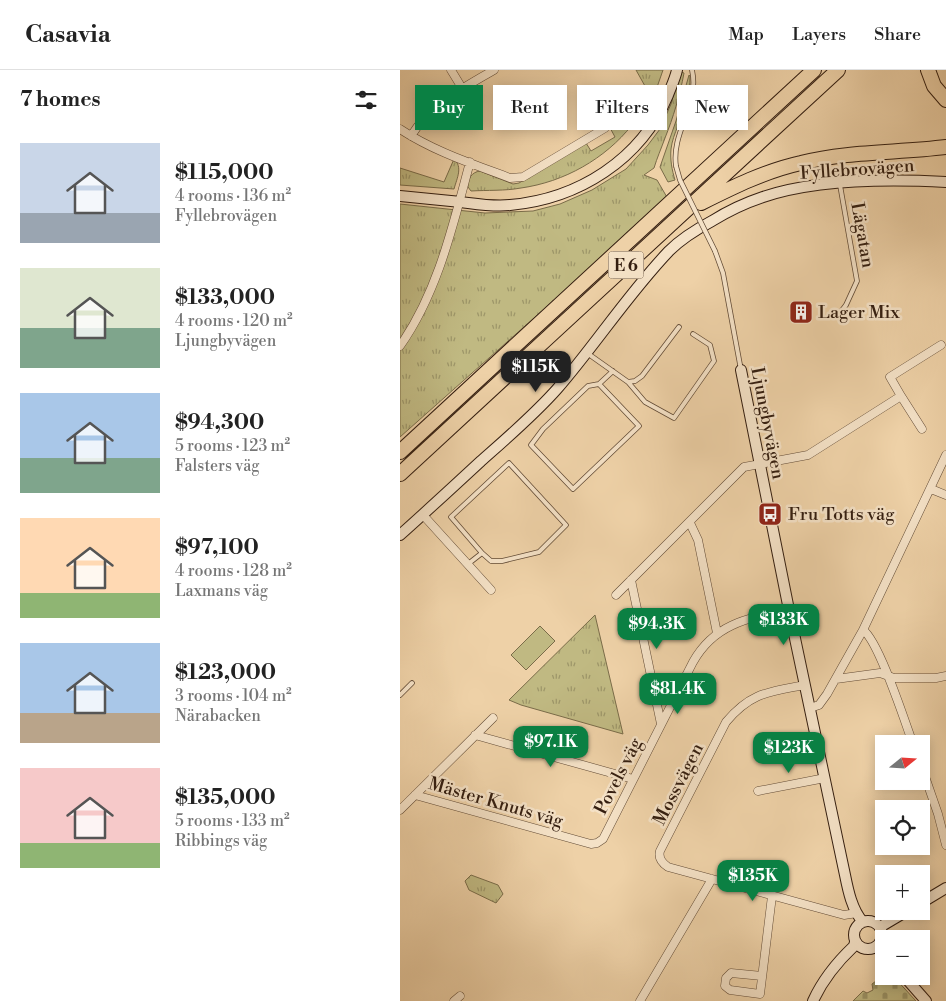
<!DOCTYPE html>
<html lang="en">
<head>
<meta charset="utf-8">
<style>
  body { margin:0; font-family:"Libre Bodoni",serif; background:#f2f2f2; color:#222; height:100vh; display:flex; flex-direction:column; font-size:19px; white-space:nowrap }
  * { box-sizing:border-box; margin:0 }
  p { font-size:16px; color:#767676 }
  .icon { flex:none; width:28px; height:28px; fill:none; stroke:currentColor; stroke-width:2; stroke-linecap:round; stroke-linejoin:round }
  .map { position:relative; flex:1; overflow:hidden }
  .details { display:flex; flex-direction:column; background:#fff; width:400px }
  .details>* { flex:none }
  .guide { position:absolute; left:15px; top:15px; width:455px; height:45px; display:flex; gap:10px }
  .needle { width:32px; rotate:72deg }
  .controls { position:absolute; left:475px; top:665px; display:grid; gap:10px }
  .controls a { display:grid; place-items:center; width:55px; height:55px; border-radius:0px; background:#fff; box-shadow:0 2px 12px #0003; font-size:25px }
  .price { position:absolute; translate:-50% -42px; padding:0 11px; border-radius:10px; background:#0b8043; color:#fff; font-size:16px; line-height:32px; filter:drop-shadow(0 1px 2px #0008) }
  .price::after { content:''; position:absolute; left:50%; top:30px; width:15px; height:11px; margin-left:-8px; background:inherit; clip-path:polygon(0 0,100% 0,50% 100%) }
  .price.current { background:#222; color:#fff }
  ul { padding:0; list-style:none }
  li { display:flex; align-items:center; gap:15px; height:125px; padding:0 20px }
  li span { display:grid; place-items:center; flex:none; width:140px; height:100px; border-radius:0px; color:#555 }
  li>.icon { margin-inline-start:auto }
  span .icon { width:60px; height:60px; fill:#fffc; stroke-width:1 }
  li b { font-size:21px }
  h2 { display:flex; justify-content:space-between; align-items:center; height:60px; padding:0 20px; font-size:21px }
  .pill { padding:0 18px; border-radius:0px; background:#fff; box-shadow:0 2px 12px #0003; font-size:18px; line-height:45px }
  .pill.current { background:#0b8043; color:#fff }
  header { display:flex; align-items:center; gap:30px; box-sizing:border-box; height:70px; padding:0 25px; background:#fff; border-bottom:1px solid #e0e0e0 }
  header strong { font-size:24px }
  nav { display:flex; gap:28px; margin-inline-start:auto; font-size:18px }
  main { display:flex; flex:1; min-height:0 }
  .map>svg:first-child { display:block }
  .grass { fill:url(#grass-tufts); stroke:#7a6c49 }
  .cemetery { fill:url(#cemetery-stones); stroke:#7a6c49 }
  .garden { fill:#c0b982; stroke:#7a6c49 }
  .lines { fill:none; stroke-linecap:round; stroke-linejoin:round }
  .lane-casing { stroke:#624b36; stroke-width:5.5 }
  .street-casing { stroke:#624b36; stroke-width:9 }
  .secondary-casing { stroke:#341e10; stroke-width:12 }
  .highway-casing { stroke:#341e10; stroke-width:16 }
  .lane { stroke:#f4e1c6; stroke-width:4 }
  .street { stroke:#f4e1c6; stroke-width:8 }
  .secondary { stroke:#f4e1c6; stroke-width:10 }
  .highway { stroke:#eed1a7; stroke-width:14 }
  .lane-bridge-casing { stroke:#624b36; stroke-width:5.5; stroke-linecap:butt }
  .lane-bridge { stroke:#f4e1c6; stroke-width:4 }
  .labels { text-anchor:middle; stroke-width:5; stroke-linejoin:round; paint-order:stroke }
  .shield { fill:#f4e1c6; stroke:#6e5847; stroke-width:1 }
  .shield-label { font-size:16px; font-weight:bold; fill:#341e10 }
  .street-label { font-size:18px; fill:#341e10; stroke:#f4e1c6 }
  .poi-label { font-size:18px; fill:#341e10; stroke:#f4e1c6; text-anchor:start }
</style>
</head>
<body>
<header>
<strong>Casavia</strong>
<nav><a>Map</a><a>Layers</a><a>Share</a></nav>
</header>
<main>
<section class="details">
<h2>7 homes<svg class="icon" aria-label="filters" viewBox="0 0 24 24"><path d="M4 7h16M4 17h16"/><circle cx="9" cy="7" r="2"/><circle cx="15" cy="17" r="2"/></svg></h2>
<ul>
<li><span style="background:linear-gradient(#c9d6e8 70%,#9aa5b1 0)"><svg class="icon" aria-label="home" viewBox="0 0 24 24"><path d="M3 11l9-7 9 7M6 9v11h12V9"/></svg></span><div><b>$115,000</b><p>4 rooms · 136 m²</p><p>Fyllebrovägen</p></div></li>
<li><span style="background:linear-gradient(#dfe7d0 60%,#7fa58c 0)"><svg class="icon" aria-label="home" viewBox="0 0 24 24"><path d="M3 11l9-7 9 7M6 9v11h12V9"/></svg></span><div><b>$133,000</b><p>4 rooms · 120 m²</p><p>Ljungbyvägen</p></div></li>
<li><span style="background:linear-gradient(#a9c7e8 65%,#7fa58c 0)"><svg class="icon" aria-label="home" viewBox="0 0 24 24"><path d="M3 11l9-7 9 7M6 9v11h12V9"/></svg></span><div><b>$94,300</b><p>5 rooms · 123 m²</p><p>Falsters väg</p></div></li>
<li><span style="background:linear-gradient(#ffd9b3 75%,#8fb573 0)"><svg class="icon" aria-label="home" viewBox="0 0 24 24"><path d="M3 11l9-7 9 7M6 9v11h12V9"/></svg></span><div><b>$97,100</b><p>4 rooms · 128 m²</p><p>Laxmans väg</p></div></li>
<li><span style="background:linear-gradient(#a9c7e8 70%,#b9a48a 0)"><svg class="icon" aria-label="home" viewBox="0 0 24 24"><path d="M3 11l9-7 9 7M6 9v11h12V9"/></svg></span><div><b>$123,000</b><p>3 rooms · 104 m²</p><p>Närabacken</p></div></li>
<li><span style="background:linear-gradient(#f6c9c9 75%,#8fb573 0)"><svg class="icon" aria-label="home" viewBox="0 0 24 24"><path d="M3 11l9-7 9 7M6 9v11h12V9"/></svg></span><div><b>$135,000</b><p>5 rooms · 133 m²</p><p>Ribbings väg</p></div></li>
</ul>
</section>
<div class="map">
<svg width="546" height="931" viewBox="0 0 546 931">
  <defs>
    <pattern id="grass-tufts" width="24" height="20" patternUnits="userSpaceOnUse" patternTransform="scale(1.25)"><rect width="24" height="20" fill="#c0b982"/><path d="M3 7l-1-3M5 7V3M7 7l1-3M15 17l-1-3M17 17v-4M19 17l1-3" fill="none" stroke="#9d9669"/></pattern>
    <pattern id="cemetery-stones" width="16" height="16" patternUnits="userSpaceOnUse" patternTransform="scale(1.25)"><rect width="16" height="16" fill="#c0b982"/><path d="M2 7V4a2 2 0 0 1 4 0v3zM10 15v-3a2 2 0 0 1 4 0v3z" fill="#9d9669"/></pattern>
  </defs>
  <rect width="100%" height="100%" fill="#eed1a7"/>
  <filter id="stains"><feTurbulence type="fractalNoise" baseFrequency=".004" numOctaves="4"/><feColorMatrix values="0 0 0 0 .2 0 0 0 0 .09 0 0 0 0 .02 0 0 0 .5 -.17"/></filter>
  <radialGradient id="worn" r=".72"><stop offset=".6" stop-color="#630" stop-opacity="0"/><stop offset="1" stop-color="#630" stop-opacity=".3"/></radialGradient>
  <!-- grass -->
  <path class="grass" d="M 236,0 L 263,0 L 255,23 L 250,25 Z
    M 281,2 L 284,3 C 280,25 273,48 265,68 C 261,79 257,88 254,98 L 244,105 L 257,110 L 268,129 L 0,367 L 0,134 L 85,143 L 133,141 L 160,134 L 192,120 L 226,99 L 248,75 L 260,59 L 271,34 L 278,8 Z
    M 289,5 L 290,6 C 290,15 289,24 287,33 C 282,49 273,63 271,79 C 270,90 272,100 275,110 L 268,112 L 260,97 L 276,51 Z
    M 244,35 C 240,41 237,49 232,55 C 205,89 164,112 121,118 C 105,121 87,120 71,121 L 68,117 C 67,109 72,102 80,101 L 113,114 L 119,113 L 186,73 L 191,81 L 215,67 L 208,54 Z
    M 54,89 C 63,97 57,108 54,119 L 0,115 L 0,98 L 44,112 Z
    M 195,545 L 223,664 L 121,635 L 109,630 Z
    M 71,805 L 98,815 L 103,824 L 96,833 L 69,820 L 65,811 Z"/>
  <!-- cemetery -->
  <path class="cemetery" d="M 484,905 L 493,906 L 516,931 L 453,931 L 463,921 L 467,923 L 473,920 L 472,914 Z"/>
  <!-- garden -->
  <path class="garden" d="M 140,556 L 155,571 L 126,600 L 111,585 Z"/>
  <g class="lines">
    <!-- lane casing -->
    <g class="lane-casing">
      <path id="lane" d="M 276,96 C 271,62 300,34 292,0
        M 315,181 L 323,203 L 341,300
        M 437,247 L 446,235 L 457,211 L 440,115
        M 187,283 L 228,312 L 235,311 L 242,306 L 279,257
        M 228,312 L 245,332 L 274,348 L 314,291 L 310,275 L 293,264
        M 199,314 L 239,356 L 173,419 L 131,375 L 143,359 L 188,316 L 199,314 L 213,301
        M 68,494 L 82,483 L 91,491 L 102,491 L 139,482 L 166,455 L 109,393 L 51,447 L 82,483
        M 0,625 L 12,613"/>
    </g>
    <!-- street casing -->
    <g class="street-casing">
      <path id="street" d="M 51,0 L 62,18
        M 0,59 C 33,81 73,94 110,108 L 123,107 L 205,58
        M 11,66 C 29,36 64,17 94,0
        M 0,276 C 38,222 53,155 70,92
        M 501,326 L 490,307 L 541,275
        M 531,419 L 546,425
        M 23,445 L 91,520
        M 290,453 L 298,470 L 317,563
        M 231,510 L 261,654
        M 216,525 L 344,397 L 408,385 L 501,326 L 522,359
        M 463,560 C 479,571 505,652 513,674
        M 436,609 L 480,603 L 494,608 L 536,608 L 546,606
        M 405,615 C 369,622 351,622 326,652 L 260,781 C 258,788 262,793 268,797 L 444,845 L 457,843
        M 410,638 L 419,635 L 427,624 L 463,560 L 546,385
        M 75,665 L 233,709
        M 521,695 L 538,744 L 546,775
        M 358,721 L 425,708
        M 15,725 L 191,774 L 197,773 L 203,769 L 293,592 C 315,553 349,548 389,540
        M 0,740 L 93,648
        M 362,906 L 331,903 L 326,908 L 325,916 L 330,920 L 360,924 L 372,826
        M 54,931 L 60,926
        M 240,931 L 312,809"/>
    </g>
    <!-- secondary casing -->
    <g class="secondary-casing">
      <path id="secondary" d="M 0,126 C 20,128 41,130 61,132 C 77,134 94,137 110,135 C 178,129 241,90 268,25 C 271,17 275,9 277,0
        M 341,300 L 389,540 L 445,805 C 448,820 452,840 463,852
        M 0,465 C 27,441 54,416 81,391 C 107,368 134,345 157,319 C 196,274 228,224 269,181 C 281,169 297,159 312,151 C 328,141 345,133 363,127 C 416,109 490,109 546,112
        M 521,833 L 546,818
        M454 865a14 14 0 1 1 28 0a14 14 0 1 1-28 0Z
        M 480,857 L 507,841
        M 504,906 L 526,931
        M 413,931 C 423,909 436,893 454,876 L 455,872"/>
    </g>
    <!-- highway casing -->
    <g class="highway-casing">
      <path id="highway" d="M 528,0 L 534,16 L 546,30
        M 301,133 C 333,117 365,101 401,93 C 448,81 498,83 546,77
        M 0,382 L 414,0
        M 0,404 L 438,0"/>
    </g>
    <!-- lane -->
    <use href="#lane" class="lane"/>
    <!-- street -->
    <use href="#street" class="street"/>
    <!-- secondary -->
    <use href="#secondary" class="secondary"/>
    <!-- highway -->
    <use href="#highway" class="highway"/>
    <!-- lane-bridge casing -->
    <g class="lane-bridge-casing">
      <path id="lane-bridge" d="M 276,96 L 280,110 L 315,181"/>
    </g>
    <!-- lane-bridge -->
    <use href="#lane-bridge" class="lane-bridge"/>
  </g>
  <!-- icons -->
  <defs>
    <g id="building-square" transform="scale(1.25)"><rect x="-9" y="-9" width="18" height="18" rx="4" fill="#8f2418" stroke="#f4e1c6"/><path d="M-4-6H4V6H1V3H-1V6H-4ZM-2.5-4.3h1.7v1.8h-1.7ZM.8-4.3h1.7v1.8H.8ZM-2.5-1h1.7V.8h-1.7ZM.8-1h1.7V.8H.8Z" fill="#fff"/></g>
    <g id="bus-square" transform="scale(1.25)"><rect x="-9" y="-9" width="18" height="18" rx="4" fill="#8f2418" stroke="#f4e1c6"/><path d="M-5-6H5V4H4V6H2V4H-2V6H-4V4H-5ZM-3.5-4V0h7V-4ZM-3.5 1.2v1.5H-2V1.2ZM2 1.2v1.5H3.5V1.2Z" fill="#fff"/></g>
  </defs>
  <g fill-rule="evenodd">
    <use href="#building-square" x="401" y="242"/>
    <use href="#bus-square" x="370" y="444"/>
  </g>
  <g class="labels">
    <!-- shield labels -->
    <rect class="shield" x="208.5" y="181.5" width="35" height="27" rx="4"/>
    <g class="shield-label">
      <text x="226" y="201">E 6</text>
    </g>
    <!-- street labels -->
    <g class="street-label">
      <text transform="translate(457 99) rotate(-4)" y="6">Fyllebrovägen</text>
      <text transform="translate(463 165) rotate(80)" y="6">Lägatan</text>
      <text transform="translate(368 353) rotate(79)" y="6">Ljungbyvägen</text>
      <text transform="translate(218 706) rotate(-63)" y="6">Povels väg</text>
      <text transform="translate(278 714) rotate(-63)" y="6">Mossvägen</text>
      <text transform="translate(96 732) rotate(16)" y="6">Mäster Knuts väg</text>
    </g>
    <!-- poi labels -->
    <g class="poi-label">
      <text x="418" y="248">Lager Mix</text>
      <text x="388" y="450">Fru Totts väg</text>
    </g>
  </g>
  <rect width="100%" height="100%" filter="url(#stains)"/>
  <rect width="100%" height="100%" fill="url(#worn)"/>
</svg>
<div class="controls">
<a><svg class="needle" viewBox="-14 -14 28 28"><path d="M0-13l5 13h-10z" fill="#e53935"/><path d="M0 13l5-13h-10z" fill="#767676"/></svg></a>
<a><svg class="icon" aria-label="locate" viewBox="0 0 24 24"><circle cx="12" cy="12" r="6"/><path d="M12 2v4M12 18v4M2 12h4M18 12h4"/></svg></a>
<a>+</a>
<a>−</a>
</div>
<b class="price current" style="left:136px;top:323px">$115K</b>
<b class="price" style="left:384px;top:576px">$133K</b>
<b class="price" style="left:257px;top:580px">$94.3K</b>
<b class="price" style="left:278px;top:645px">$81.4K</b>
<b class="price" style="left:151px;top:698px">$97.1K</b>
<b class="price" style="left:389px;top:704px">$123K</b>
<b class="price" style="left:353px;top:832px">$135K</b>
<div class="guide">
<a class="pill current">Buy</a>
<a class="pill">Rent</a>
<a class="pill">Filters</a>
<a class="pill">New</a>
</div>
</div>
</main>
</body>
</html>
